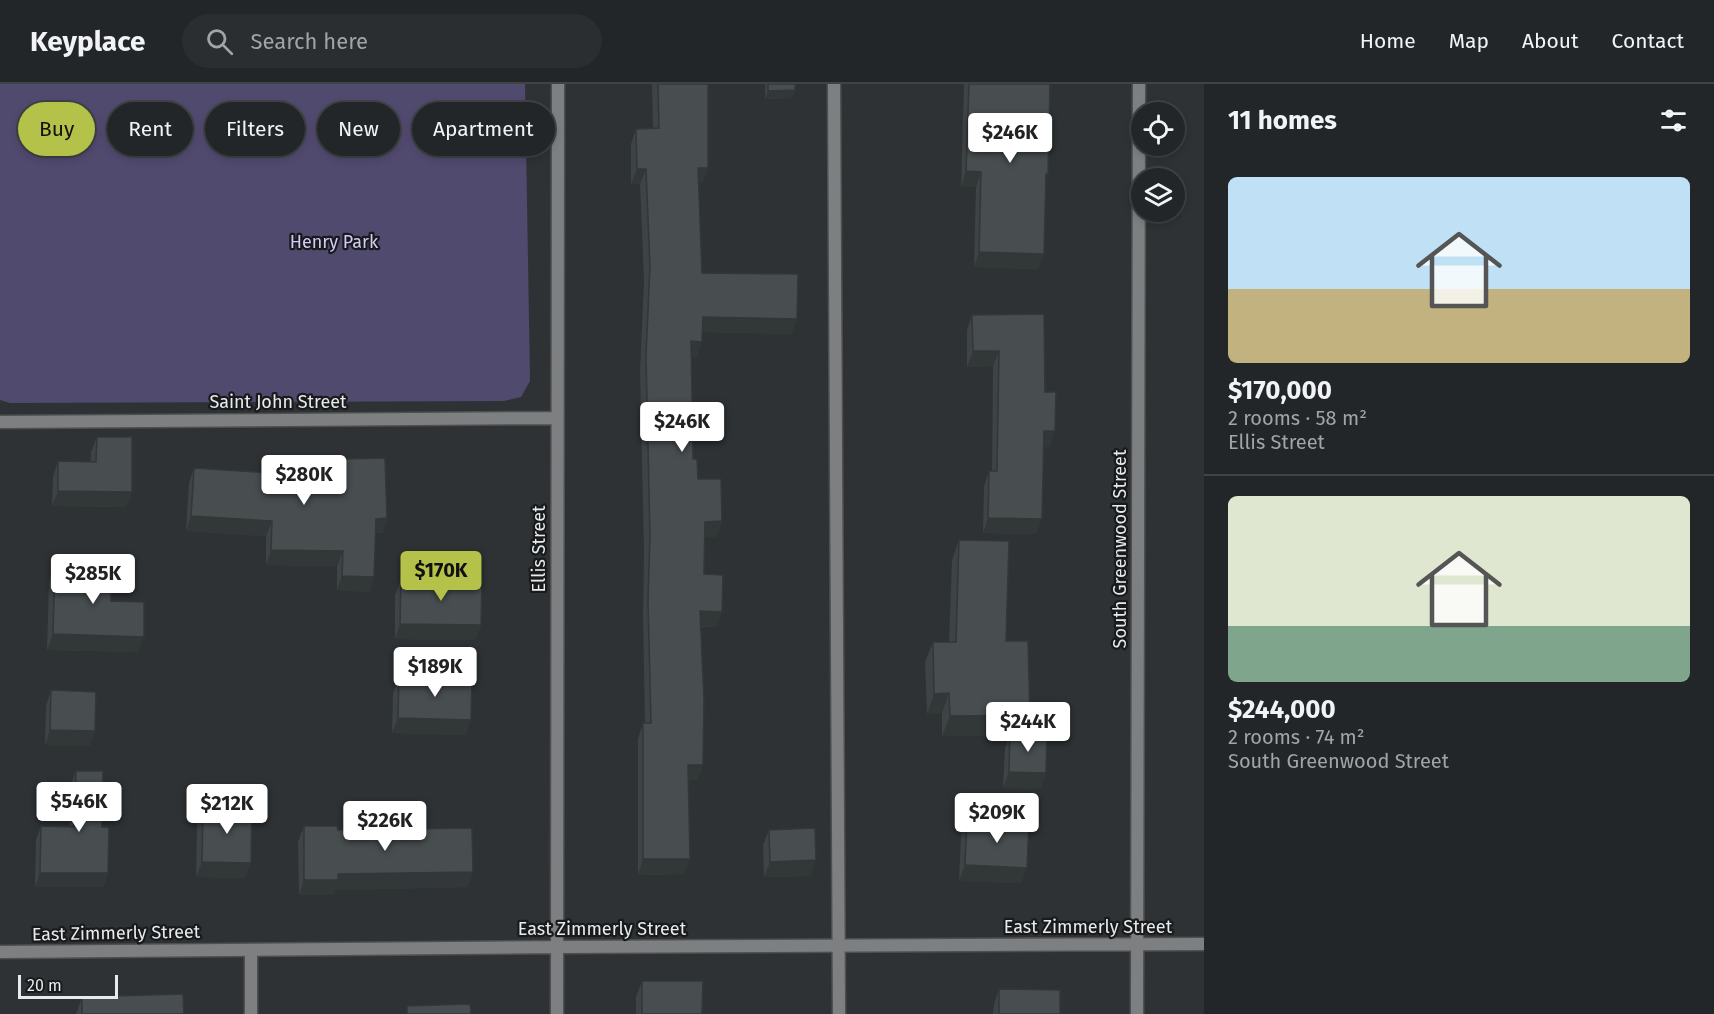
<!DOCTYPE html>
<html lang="en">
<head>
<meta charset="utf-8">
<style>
  body { margin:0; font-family:"Fira Sans",sans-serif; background:#2a2e30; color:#f1f3f6; height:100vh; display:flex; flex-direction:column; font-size:22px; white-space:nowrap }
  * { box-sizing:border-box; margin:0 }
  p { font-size:20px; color:#a2a5a8 }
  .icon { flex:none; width:33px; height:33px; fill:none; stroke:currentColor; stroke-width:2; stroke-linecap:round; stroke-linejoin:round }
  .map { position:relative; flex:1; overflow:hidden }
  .panel { display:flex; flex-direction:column; background:#222628; width:510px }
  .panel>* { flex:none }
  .top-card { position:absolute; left:18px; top:18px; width:570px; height:54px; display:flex; gap:12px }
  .tools { position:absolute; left:1131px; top:18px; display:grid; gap:12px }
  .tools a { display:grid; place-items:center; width:54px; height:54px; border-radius:50%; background:#222628; box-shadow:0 3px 9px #0003,0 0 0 2px #3f4345; font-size:30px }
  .scale { position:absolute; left:18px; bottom:15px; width:100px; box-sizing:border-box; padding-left:6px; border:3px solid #e8ebed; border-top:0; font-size:16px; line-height:21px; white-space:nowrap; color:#e8ebed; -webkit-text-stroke:4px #181a1b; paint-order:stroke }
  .price { position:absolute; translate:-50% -51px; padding:0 14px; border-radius:6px; background:#fff; color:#222; font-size:20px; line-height:39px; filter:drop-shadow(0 2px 3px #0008) }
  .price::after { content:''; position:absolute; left:50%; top:36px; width:18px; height:14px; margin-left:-9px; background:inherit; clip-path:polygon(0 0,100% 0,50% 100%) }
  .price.active { background:#b4c24a; color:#111 }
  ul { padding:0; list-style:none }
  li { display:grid; align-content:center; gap:12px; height:318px; padding:0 24px }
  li+li { border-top:2px solid #3f4345 }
  li span { display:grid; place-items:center; height:186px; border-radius:9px; color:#555 }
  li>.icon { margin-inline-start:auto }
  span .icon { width:108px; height:108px; fill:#fffc; stroke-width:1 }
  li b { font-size:26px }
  h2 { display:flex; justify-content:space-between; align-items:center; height:72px; padding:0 24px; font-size:26px }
  .tag { padding:0 21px; border-radius:27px; background:#222628; box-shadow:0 3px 9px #0003,0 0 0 2px #3f4345; font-size:21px; line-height:54px }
  .tag.active { background:#b4c24a; color:#111 }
  header { display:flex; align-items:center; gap:36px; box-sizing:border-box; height:84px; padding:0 30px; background:#222628; border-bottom:2px solid #3f4345 }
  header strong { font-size:28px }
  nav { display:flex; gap:33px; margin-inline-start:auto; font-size:21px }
  .search { width:420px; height:54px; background:#2a2e30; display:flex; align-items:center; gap:15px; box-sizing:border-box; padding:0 21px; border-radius:33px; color:#a2a5a8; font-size:22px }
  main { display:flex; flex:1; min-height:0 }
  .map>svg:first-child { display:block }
  .green { fill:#514a6f }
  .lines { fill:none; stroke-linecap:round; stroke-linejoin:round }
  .lane-casing { stroke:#4c5052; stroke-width:15 }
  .street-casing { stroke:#4c5052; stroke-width:15 }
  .lane { stroke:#7e7f81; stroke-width:12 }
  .street { stroke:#7e7f81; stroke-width:12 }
  .wall { fill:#3e4345 }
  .shaded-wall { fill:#323738 }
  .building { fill:#484e50; stroke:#323738; stroke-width:1.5 }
  .labels { text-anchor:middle; stroke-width:4.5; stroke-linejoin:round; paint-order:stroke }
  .park-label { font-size:18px; fill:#d1cafa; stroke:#181a1b }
  .street-label { font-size:18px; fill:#e8ebed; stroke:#181a1b }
</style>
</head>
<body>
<header>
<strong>Keyplace</strong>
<div class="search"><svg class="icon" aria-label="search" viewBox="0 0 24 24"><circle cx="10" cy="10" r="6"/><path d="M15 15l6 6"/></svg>Search here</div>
<nav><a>Home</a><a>Map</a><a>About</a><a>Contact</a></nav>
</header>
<main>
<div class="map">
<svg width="1204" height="930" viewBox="0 0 1204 930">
  <rect width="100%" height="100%" fill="#2e3235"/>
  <!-- green -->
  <path class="green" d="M 0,0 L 525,0 L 530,297 L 521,313 L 504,317 L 10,319 L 0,316 Z"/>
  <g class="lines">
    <!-- lane casing -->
    <g class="lane-casing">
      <path id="lane" d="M 834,0 L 839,930
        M 251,866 L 251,930"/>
    </g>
    <!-- street casing -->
    <g class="street-casing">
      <path id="street" d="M 0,338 L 557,334
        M 0,868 L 557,863 L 1204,860
        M 557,930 L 558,0
        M 1137,930 L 1139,0"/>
    </g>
    <!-- lane -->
    <use href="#lane" class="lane"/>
    <!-- street -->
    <use href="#street" class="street"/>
  </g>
  <!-- wall -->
  <path class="wall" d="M 652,0 L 708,0 L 703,99 L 699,99 L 702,189 L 792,250 L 703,248 L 697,273 L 691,273 L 693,375 L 698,395 L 722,437 L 716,453 L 705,453 L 704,490 L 717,543 L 701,543 L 703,681 L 697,696 L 688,696 L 684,790 L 638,791 L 638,655 L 643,639 L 645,639 L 643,531 L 644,468 L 640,287 L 644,197 L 640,100 L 631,100 L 631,60 L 636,45 L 653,44 Z
    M 765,0 L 795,0 L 792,14 L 765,15 Z
    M 964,0 L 1050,0 L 1046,95 L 1038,185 L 974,183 L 976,103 L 961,103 Z
    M 972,231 L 1045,308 L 1050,363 L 1043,363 L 1036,450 L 983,449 L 984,403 L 989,387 L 992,387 L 993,282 L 967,283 L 967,246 Z
    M 97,353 L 132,408 L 126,423 L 52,422 L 53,393 L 58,377 L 91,378 L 91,368 Z
    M 341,375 L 387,434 L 382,449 L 375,449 L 374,493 L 369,508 L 337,506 L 337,482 L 266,481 L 266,452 L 186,447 L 189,399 L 194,384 L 269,389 L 273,378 L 339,379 Z
    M 959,456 L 1006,557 L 1030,631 L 1023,649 L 1041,705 L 1003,704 L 1005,664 L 1010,651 L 942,652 L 942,629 L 927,630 L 925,578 L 933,558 L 949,558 L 952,476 Z
    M 55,481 L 111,517 L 138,568 L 47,566 L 49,497 Z
    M 401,495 L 481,541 L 475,556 L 395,555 L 395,511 Z
    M 399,593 L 471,636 L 465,651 L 392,649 L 393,609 Z
    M 51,606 L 95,647 L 89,662 L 45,661 L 46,622 Z
    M 76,687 L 102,743 L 108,789 L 103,803 L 35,803 L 36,756 L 41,742 L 69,743 L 71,700 Z
    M 203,723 L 245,794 L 196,793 L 197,739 Z
    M 967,735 L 1021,799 L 959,797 L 961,750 Z
    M 304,742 L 338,746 L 473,788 L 467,803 L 335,806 L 333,811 L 299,811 L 298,758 Z
    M 769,746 L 811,792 L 764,793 L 763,761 Z
    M 642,897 L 702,930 L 636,930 L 636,913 Z
    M 999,905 L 1060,930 L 993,930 L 994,920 Z
    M 82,913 L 184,930 L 76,930 Z"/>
  <!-- shaded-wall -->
  <path class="shaded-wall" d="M 795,6 L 792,14 L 765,15 L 768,7 Z
    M 698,84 L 708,84 L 703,99 L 693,99 Z
    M 637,85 L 646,85 L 640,100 L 631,100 Z
    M 966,87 L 981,88 L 976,103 L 961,103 Z
    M 979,168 L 1044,170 L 1038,185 L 974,183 Z
    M 703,233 L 797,235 L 792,250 L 698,248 Z
    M 691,257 L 702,258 L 697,273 L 686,273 Z
    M 973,267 L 999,267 L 993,282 L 967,283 Z
    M 1044,347 L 1055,347 L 1050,363 L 1038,363 Z
    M 58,407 L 132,408 L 126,423 L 52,422 Z
    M 191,432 L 272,437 L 266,452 L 186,447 Z
    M 387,434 L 382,449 L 371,449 L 376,435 Z
    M 988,434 L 1042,435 L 1036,450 L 983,449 Z
    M 722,437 L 716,453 L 699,453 L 705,438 Z
    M 271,466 L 343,467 L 337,482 L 266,481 Z
    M 342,492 L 374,493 L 369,508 L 337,506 Z
    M 700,527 L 722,528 L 717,543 L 694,542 Z
    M 400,540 L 481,541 L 475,556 L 395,555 Z
    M 53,550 L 144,553 L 138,568 L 47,566 Z
    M 949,609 L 942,629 L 927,630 L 934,610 Z
    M 1030,631 L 1023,651 L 1010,649 L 1010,651 L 942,652 L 950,632 Z
    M 398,634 L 471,636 L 465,651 L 392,649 Z
    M 50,646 L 95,647 L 89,662 L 45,661 Z
    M 688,681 L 703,681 L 697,696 L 682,696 Z
    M 1009,688 L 1046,689 L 1041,705 L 1003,704 Z
    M 643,775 L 690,775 L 684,790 L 638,791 Z
    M 816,776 L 811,792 L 764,793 L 770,778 Z
    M 202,778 L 251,779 L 245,794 L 196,793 Z
    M 965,781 L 1027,784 L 1021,799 L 959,797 Z
    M 473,788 L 467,803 L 335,806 L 333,811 L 299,811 L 304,796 L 338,790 Z
    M 40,789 L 108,789 L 103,803 L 35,803 Z"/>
  <!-- building -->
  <path class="building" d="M 658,0 L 708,0 L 708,84 L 698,84 L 702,189 L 798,190 L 797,235 L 703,233 L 702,258 L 691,257 L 693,375 L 697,375 L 698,395 L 721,395 L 722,437 L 705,438 L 704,490 L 723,491 L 722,528 L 700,527 L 704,616 L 703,681 L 688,681 L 690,775 L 643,775 L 643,639 L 651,639 L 648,516 L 650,452 L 646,272 L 650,182 L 646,85 L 637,85 L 636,45 L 659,44 Z
    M 768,0 L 795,0 L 795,6 L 768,7 Z
    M 969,0 L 1050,0 L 1048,90 L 1046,90 L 1044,170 L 979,168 L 981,88 L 966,87 Z
    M 1044,230 L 1045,308 L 1056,308 L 1055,347 L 1044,347 L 1042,435 L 988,434 L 989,387 L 997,387 L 999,267 L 973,267 L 972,231 Z
    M 97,353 L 132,353 L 132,408 L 58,407 L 58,377 L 96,378 Z
    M 385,374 L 387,434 L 376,435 L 374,493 L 342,492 L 343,467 L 271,466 L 272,437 L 191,432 L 194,384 L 272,389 L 273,378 L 341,379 L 341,375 Z
    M 959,456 L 1009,457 L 1006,557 L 1028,557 L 1030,631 L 950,632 L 949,609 L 934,610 L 933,558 L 956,558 Z
    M 55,481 L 111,482 L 111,517 L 144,518 L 144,553 L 53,550 Z
    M 401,495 L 482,496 L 481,541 L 400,540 Z
    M 399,593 L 472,595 L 471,636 L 398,634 Z
    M 51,606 L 96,608 L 95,647 L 50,646 Z
    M 1010,649 L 1047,649 L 1046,689 L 1009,688 Z
    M 76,687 L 103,687 L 102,743 L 109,743 L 108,789 L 40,789 L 41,742 L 74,743 Z
    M 203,723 L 252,724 L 251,779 L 202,778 Z
    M 967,735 L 1029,738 L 1027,784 L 965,781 Z
    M 304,742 L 337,742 L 338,746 L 472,744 L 473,788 L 338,790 L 338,796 L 304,796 Z
    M 815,744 L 816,776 L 770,778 L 769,746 Z
    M 642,897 L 703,897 L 702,930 L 642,930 Z
    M 999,905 L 1060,906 L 1060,930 L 999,930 Z
    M 183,910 L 184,930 L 82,930 L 82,913 Z
    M 470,920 L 471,930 L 407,930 L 407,922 Z"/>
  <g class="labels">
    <!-- park labels -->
    <g class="park-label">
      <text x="334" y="164">Henry Park</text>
    </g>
    <!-- street labels -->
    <g class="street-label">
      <text x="278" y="324">Saint John Street</text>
      <text transform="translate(539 465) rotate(-90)" y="6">Ellis Street</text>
      <text transform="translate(1120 465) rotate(-90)" y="6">South Greenwood Street</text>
      <text x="1088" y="849">East Zimmerly Street</text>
      <text x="602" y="851">East Zimmerly Street</text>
      <text transform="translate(116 849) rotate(-1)" y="6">East Zimmerly Street</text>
    </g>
  </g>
</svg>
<div class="tools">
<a><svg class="icon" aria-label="locate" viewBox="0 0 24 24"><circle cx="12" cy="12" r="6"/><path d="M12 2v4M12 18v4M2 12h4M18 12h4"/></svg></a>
<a><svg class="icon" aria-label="layers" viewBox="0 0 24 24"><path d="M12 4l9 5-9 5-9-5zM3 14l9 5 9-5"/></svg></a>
</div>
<div class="scale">20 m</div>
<b class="price" style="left:1010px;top:80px">$246K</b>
<b class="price" style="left:682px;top:369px">$246K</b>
<b class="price" style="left:304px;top:422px">$280K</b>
<b class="price active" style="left:441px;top:518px">$170K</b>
<b class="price" style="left:93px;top:521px">$285K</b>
<b class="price" style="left:435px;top:614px">$189K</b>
<b class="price" style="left:1028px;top:669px">$244K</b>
<b class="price" style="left:79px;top:749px">$546K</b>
<b class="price" style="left:227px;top:751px">$212K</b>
<b class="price" style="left:997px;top:760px">$209K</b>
<b class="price" style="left:385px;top:768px">$226K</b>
<div class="top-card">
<a class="tag active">Buy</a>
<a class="tag">Rent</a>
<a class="tag">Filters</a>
<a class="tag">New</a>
<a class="tag">Apartment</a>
</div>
</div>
<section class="panel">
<h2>11 homes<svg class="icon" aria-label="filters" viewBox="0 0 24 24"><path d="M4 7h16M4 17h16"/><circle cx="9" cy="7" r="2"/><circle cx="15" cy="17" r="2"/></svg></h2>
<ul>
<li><span style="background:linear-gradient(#bfe0f5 60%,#c2b280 0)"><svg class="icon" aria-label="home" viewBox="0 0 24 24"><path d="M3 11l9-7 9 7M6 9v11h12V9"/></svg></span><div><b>$170,000</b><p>2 rooms · 58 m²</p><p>Ellis Street</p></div></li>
<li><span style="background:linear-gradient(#dfe7d0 70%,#7fa58c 0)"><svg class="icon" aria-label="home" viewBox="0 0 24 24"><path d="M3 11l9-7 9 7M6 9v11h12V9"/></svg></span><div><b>$244,000</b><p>2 rooms · 74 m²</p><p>South Greenwood Street</p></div></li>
</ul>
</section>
</main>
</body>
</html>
